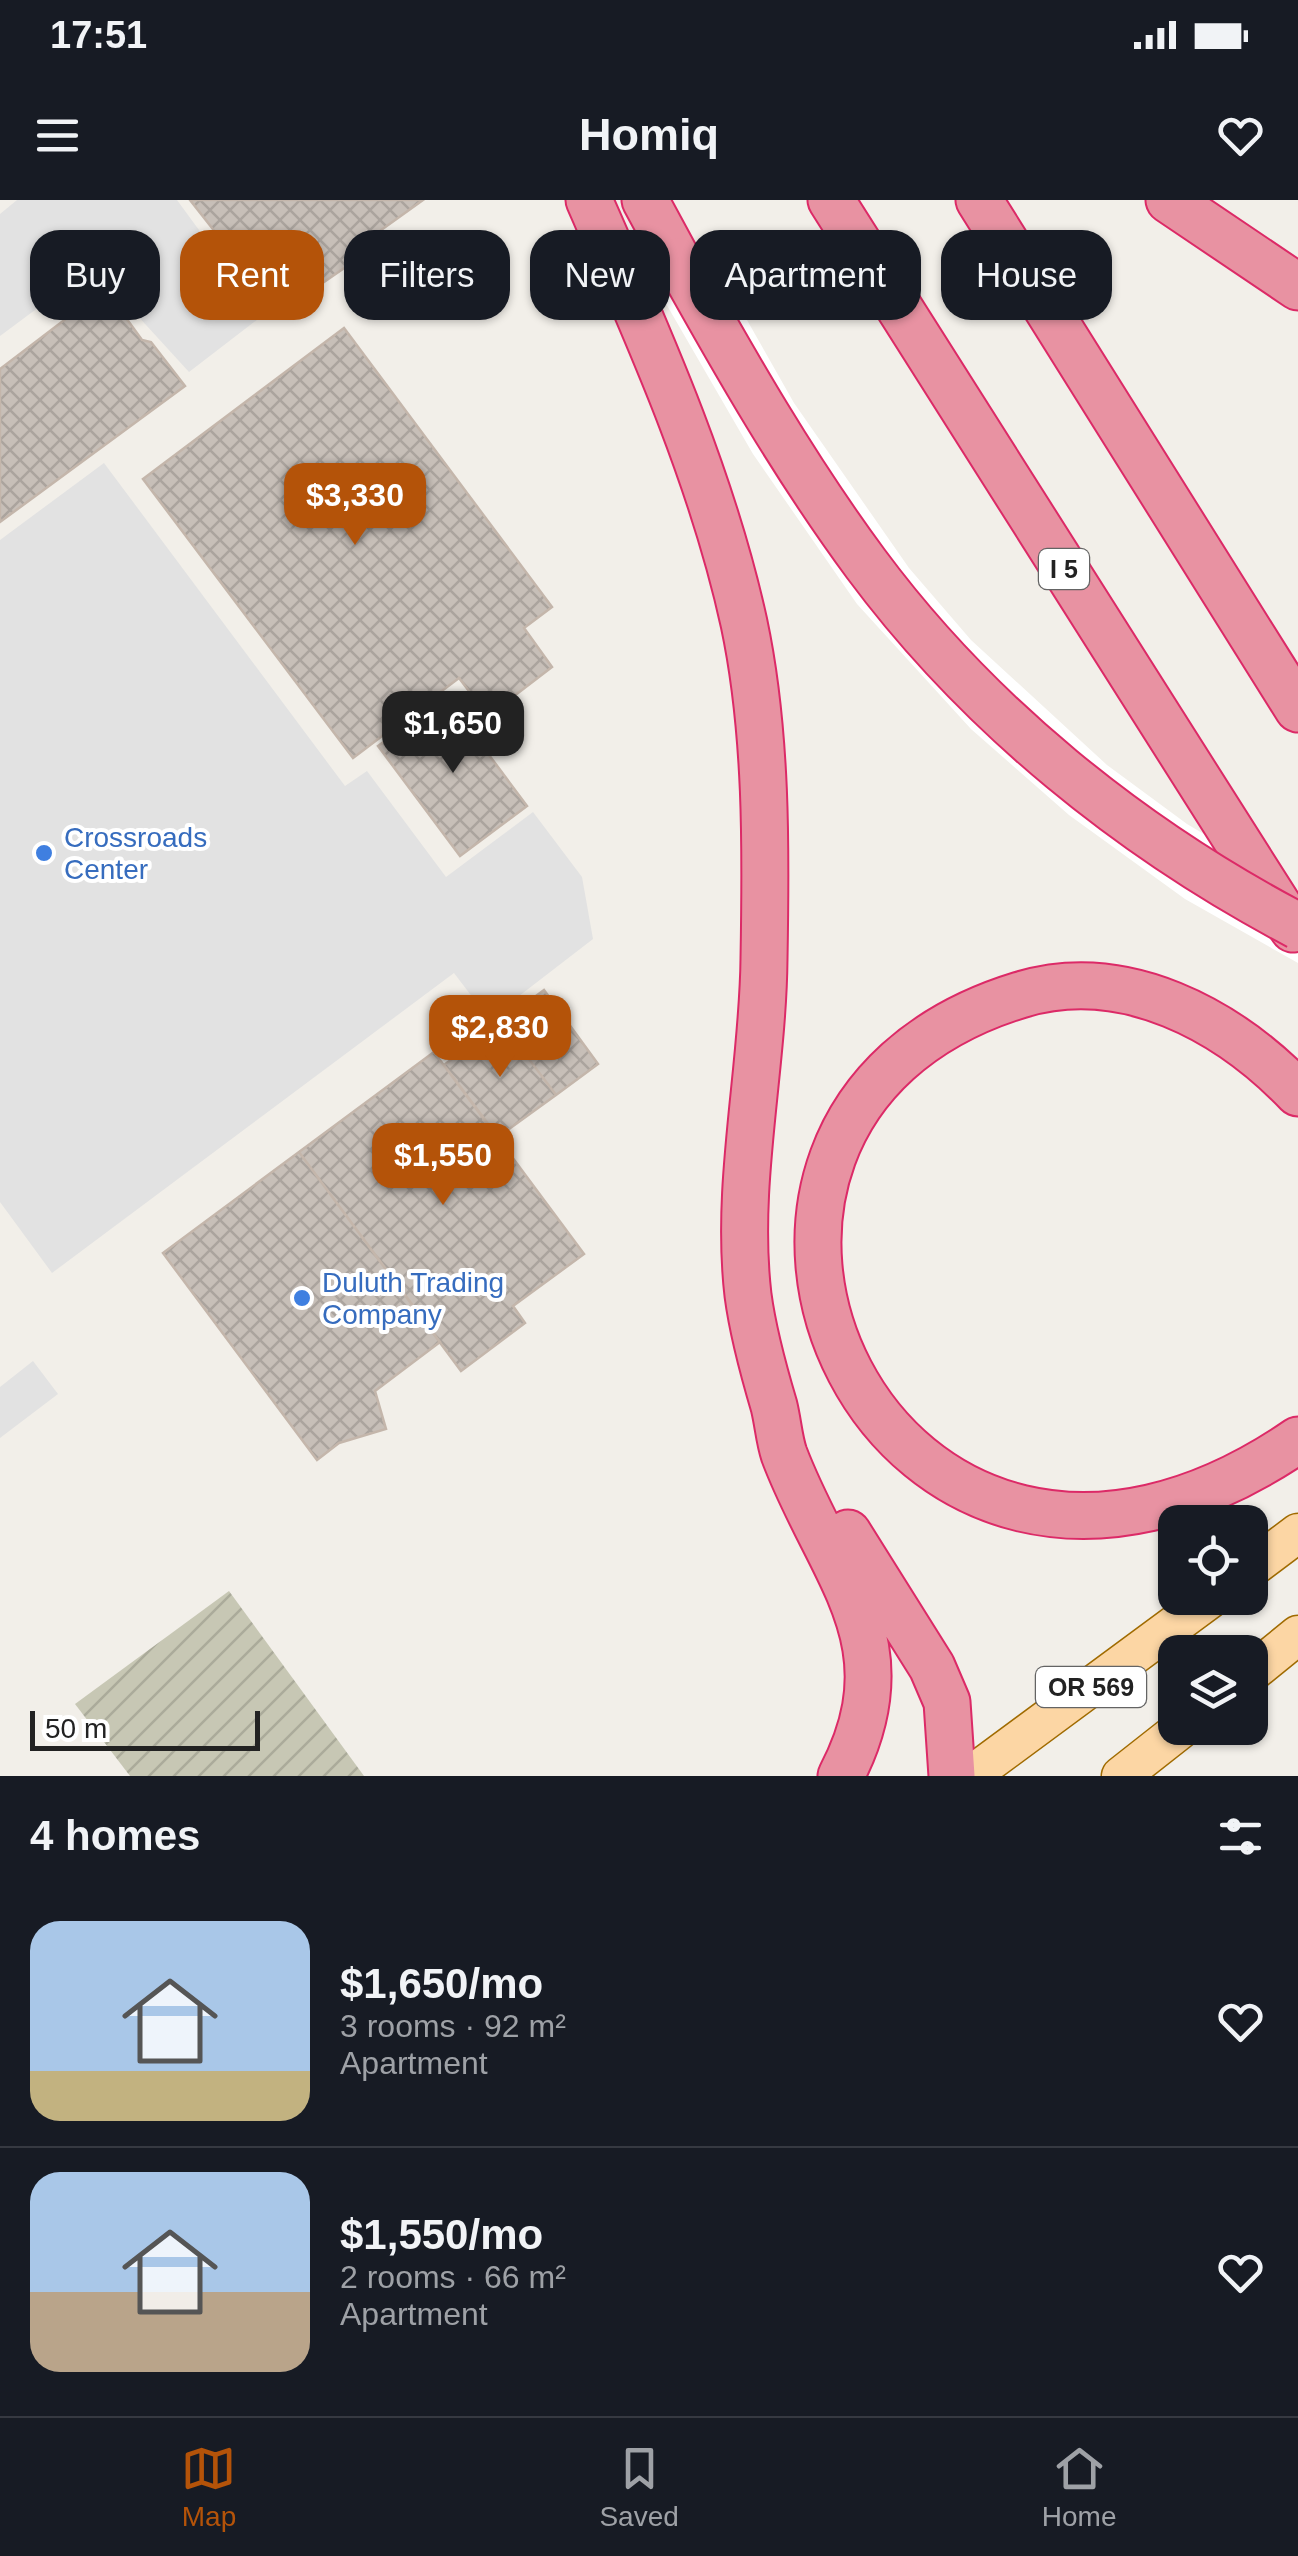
<!DOCTYPE html>
<html lang="en">
<head>
<meta charset="utf-8">
<style>
  body { margin:0; font-family:Arial,sans-serif; background:#242831; color:#f1f3f6; height:100vh; display:flex; flex-direction:column; font-size:38px; white-space:nowrap }
  * { box-sizing:border-box; margin:0 }
  p { font-size:32px; color:#9ea1a6 }
  .icon { flex:none; width:55px; height:55px; fill:none; stroke:currentColor; stroke-width:2; stroke-linecap:round; stroke-linejoin:round }
  .map { position:relative; height:1576px; overflow:hidden }
  .side { display:flex; flex-direction:column; background:#171b24; flex:1 }
  .side>* { flex:none }
  .guide { position:absolute; left:30px; top:30px; width:1240px; height:90px; display:flex; gap:20px }
  .controls { position:absolute; left:1158px; top:1305px; display:grid; gap:20px }
  .controls a { display:grid; place-items:center; width:110px; height:110px; border-radius:20px; background:#171b24; box-shadow:0 2px 8px #0004; font-size:50px }
  .scale { position:absolute; left:30px; bottom:25px; width:230px; box-sizing:border-box; padding-left:10px; border:5px solid #222; border-top:0; font-size:28px; line-height:35px; white-space:nowrap; color:#222; -webkit-text-stroke:8px #fff; paint-order:stroke }
  .price { position:absolute; translate:-50% -85px; padding:0 22px; border-radius:20px; background:#b45309; color:#fff; font-size:32px; line-height:65px; filter:drop-shadow(0 2px 5px #0008) }
  .price::after { content:''; position:absolute; left:50%; top:60px; width:30px; height:22px; margin-left:-15px; background:inherit; clip-path:polygon(0 0,100% 0,50% 100%) }
  .price.selected { background:#222; color:#fff }
  ul { padding:0; list-style:none }
  li { display:flex; align-items:center; gap:30px; height:250px; padding:0 30px }
  li+li { border-top:2px solid #363941 }
  li span { display:grid; place-items:center; flex:none; width:280px; height:200px; border-radius:30px; color:#555 }
  li>.icon { margin-inline-start:auto }
  span .icon { width:120px; height:120px; fill:#fffc; stroke-width:1 }
  li b { font-size:42px }
  h2 { display:flex; justify-content:space-between; align-items:center; height:120px; padding:0 30px; font-size:42px }
  .tag { padding:0 35px; border-radius:30px; background:#171b24; box-shadow:0 2px 8px #0004; font-size:35px; line-height:90px }
  .tag.selected { background:#b45309; color:#fff }
  .status { display:flex; justify-content:space-between; align-items:center; height:70px; padding:0 50px; background:#171b24; direction:ltr }
  .status svg { height:28px; fill:currentColor }
  header { display:flex; justify-content:space-between; align-items:center; height:130px; padding:0 30px; background:#171b24; font-size:45px; font-weight:700 }
  .menu { display:flex; justify-content:space-around; align-items:center; height:140px; border-top:2px solid #363941; background:#171b24; font-size:28px; color:#9ea1a6 }
  .menu a { display:grid; justify-items:center; gap:5px }
  .menu .selected { color:#b45309 }
  .map>svg:first-child { display:block }
  .construction { fill:url(#construction-furrows) }
  .parking { fill:#e2e2e2 }
  .pier { fill:#fff }
  .building { fill:url(#building-cross-hatch); stroke:#c4b6ab; stroke-width:2.5 }
  .lines { fill:none; stroke-linecap:round; stroke-linejoin:round }
  .primary-casing { stroke:#a06b00; stroke-width:41 }
  .highway-casing { stroke:#dc2a67; stroke-width:49 }
  .primary { stroke:#fcd6a4; stroke-width:38 }
  .highway { stroke:#e892a2; stroke-width:45 }
  .highway-bridge-casing { stroke:#dc2a67; stroke-width:49; stroke-linecap:butt }
  .highway-bridge { stroke:#e892a2; stroke-width:45 }
  .shop-dot { fill:#3f7fe0; stroke:#fff; stroke-width:4 }
  .labels { text-anchor:middle; stroke-width:8; stroke-linejoin:round; paint-order:stroke }
  .shield { fill:#fff; stroke:#646464; stroke-width:2.5 }
  .shield-label { font-size:25px; font-weight:bold; fill:#222 }
  .shop-label { font-size:28px; fill:#366cbe; stroke:#fff; text-anchor:start }
</style>
</head>
<body>
<div class="status"><b>17:51</b><svg viewBox="0 0 49 12"><path d="M0 12V9h3v3zM5 12V6h3v6zM10 12V3h3v9zM15 12V0h3v12zM26 1h20v11H26zM47 4h2v5h-2z"/></svg></div>
<header><svg class="icon" aria-label="menu" viewBox="0 0 24 24"><path d="M4 6h16M4 12h16M4 18h16"/></svg>Homiq<svg class="icon" aria-label="heart" viewBox="0 0 24 24"><path d="M12 20l-8-8c-3-5 5-10 8-4 3-6 11-1 8 4z"/></svg></header>
<div class="map">
<svg width="1298" height="1576" viewBox="0 0 1298 1576">
  <defs>
    <pattern id="construction-furrows" width="10" height="10" patternUnits="userSpaceOnUse" patternTransform="scale(2.5)"><rect width="10" height="10" fill="#c7c7b4"/><path d="M-1 1l2-2M0 10L10 0M9 11l2-2" fill="none" stroke="#abab9a"/></pattern>
    <pattern id="building-cross-hatch" width="8" height="8" patternUnits="userSpaceOnUse" patternTransform="scale(2.5)"><rect width="8" height="8" fill="#c7bfb8"/><path d="M0 0l8 8M0 8l8-8" fill="none" stroke="#aba49e"/></pattern>
  </defs>
  <rect width="100%" height="100%" fill="#f2efe9"/>
  <!-- construction -->
  <path class="construction" d="M 229,1391 L 364,1576 L 130,1576 L 75,1504 Z"/>
  <!-- parking -->
  <path class="parking" d="M 17,0 L 177,0 L 262,116 L 189,172 L 93,67 L 0,136 L 0,14 Z
    M 104,263 L 345,586 L 367,571 L 446,677 L 533,612 L 582,677 L 593,739 L 489,819 L 454,773 L 52,1073 L 0,1002 L 0,340 Z
    M 33,1161 L 58,1194 L 0,1238 L 0,1187 Z"/>
  <!-- pier -->
  <path class="pier" d="M 705,46 L 794,203 L 909,368 L 971,440 L 1107,565 L 1187,624 L 1298,690 L 1298,763 L 1185,699 L 1069,615 L 971,529 L 857,404 L 753,254 L 650,76 Z"/>
  <!-- building -->
  <path class="building" d="M 190,0 L 423,0 L 370,38 L 366,53 L 279,113 Z
    M 105,89 L 142,140 L 151,142 L 185,186 L 0,322 L 0,169 Z
    M 344,128 L 552,407 L 524,428 L 552,467 L 488,516 L 459,478 L 353,558 L 143,279 Z
    M 445,496 L 527,606 L 460,656 L 378,546 Z
    M 544,790 L 598,864 L 556,895 L 501,822 Z
    M 501,822 L 556,895 L 498,937 L 444,865 Z
    M 434,852 L 584,1054 L 513,1106 L 525,1123 L 461,1171 L 299,952 Z
    M 299,952 L 440,1142 L 375,1191 L 386,1229 L 339,1243 L 317,1260 L 163,1053 Z"/>
  <g class="lines">
    <!-- primary casing -->
    <g class="primary-casing">
      <path id="primary" d="M 1250,1369 L 1298,1333
        M 1250,1474 L 1298,1435
        M 970,1576 L 1211,1398
        M 1121,1576 L 1182,1528"/>
    </g>
    <!-- highway casing -->
    <g class="highway-casing">
      <path id="highway" d="M 589,0 C 649,137 712,277 744,423 C 767,531 766,649 764,759 C 763,870 735,984 748,1095 C 753,1133 763,1169 774,1206 C 778,1222 779,1239 784,1254 C 829,1374 911,1442 841,1576
        M 645,0 L 678,61
        M 831,0 L 1293,729
        M 979,0 L 1298,509
        M 1169,0 L 1298,87
        M 1298,893 C 1228,820 1124,763 1020,795 C 612,920 882,1525 1298,1240
        M 848,1333 L 932,1467 L 947,1502 L 952,1576"/>
    </g>
    <!-- primary -->
    <use href="#primary" class="primary"/>
    <!-- highway -->
    <use href="#highway" class="highway"/>
    <!-- highway-bridge casing -->
    <g class="highway-bridge-casing">
      <path id="highway-bridge" d="M 678,61 C 736,165 795,268 866,364 C 978,515 1132,639 1298,726"/>
    </g>
    <!-- highway-bridge -->
    <use href="#highway-bridge" class="highway-bridge"/>
  </g>
  <!-- markers -->
  <g class="shop-dot">
    <circle cx="44" cy="653" r="10"/>
    <circle cx="302" cy="1098" r="10"/>
  </g>
  <g class="labels">
    <!-- shield labels -->
    <g class="shield">
      <rect x="1039" y="349" width="50" height="40" rx="8"/>
      <rect x="1036" y="1467" width="110" height="40" rx="8"/>
    </g>
    <g class="shield-label">
      <text x="1064" y="378">I 5</text>
      <text x="1091" y="1496">OR 569</text>
    </g>
    <!-- shop labels -->
    <g class="shop-label">
      <text x="64" y="647">Crossroads<tspan x="64" dy="32">Center</tspan></text>
      <text x="322" y="1092">Duluth Trading<tspan x="322" dy="32">Company</tspan></text>
    </g>
  </g>
</svg>
<div class="controls">
<a><svg class="icon" aria-label="locate" viewBox="0 0 24 24"><circle cx="12" cy="12" r="6"/><path d="M12 2v4M12 18v4M2 12h4M18 12h4"/></svg></a>
<a><svg class="icon" aria-label="layers" viewBox="0 0 24 24"><path d="M12 4l9 5-9 5-9-5zM3 14l9 5 9-5"/></svg></a>
</div>
<div class="scale">50 m</div>
<b class="price" style="left:355px;top:348px">$3,330</b>
<b class="price selected" style="left:453px;top:576px">$1,650</b>
<b class="price" style="left:500px;top:880px">$2,830</b>
<b class="price" style="left:443px;top:1008px">$1,550</b>
<div class="guide">
<a class="tag">Buy</a>
<a class="tag selected">Rent</a>
<a class="tag">Filters</a>
<a class="tag">New</a>
<a class="tag">Apartment</a>
<a class="tag">House</a>
</div>
</div>
<section class="side">
<h2>4 homes<svg class="icon" aria-label="filters" viewBox="0 0 24 24"><path d="M4 7h16M4 17h16"/><circle cx="9" cy="7" r="2"/><circle cx="15" cy="17" r="2"/></svg></h2>
<ul>
<li><span style="background:linear-gradient(#a9c7e8 75%,#c2b280 0)"><svg class="icon" aria-label="home" viewBox="0 0 24 24"><path d="M3 11l9-7 9 7M6 9v11h12V9"/></svg></span><div><b>$1,650/mo</b><p>3 rooms · 92 m²</p><p>Apartment</p></div><svg class="icon" aria-label="heart" viewBox="0 0 24 24"><path d="M12 20l-8-8c-3-5 5-10 8-4 3-6 11-1 8 4z"/></svg></li>
<li><span style="background:linear-gradient(#a9c7e8 60%,#b9a48a 0)"><svg class="icon" aria-label="home" viewBox="0 0 24 24"><path d="M3 11l9-7 9 7M6 9v11h12V9"/></svg></span><div><b>$1,550/mo</b><p>2 rooms · 66 m²</p><p>Apartment</p></div><svg class="icon" aria-label="heart" viewBox="0 0 24 24"><path d="M12 20l-8-8c-3-5 5-10 8-4 3-6 11-1 8 4z"/></svg></li>
</ul>
</section>
<nav class="menu">
<a class="selected"><svg class="icon" aria-label="map" viewBox="0 0 24 24"><path d="M3 6l6-2 6 2 6-2v14l-6 2-6-2-6 2zM9 4v14M15 6v14"/></svg>Map</a>
<a><svg class="icon" aria-label="saved" viewBox="0 0 24 24"><path d="M7 4h10v16l-5-4-5 4z"/></svg>Saved</a>
<a><svg class="icon" aria-label="home" viewBox="0 0 24 24"><path d="M3 11l9-7 9 7M6 9v11h12V9"/></svg>Home</a>
</nav>
</body>
</html>
